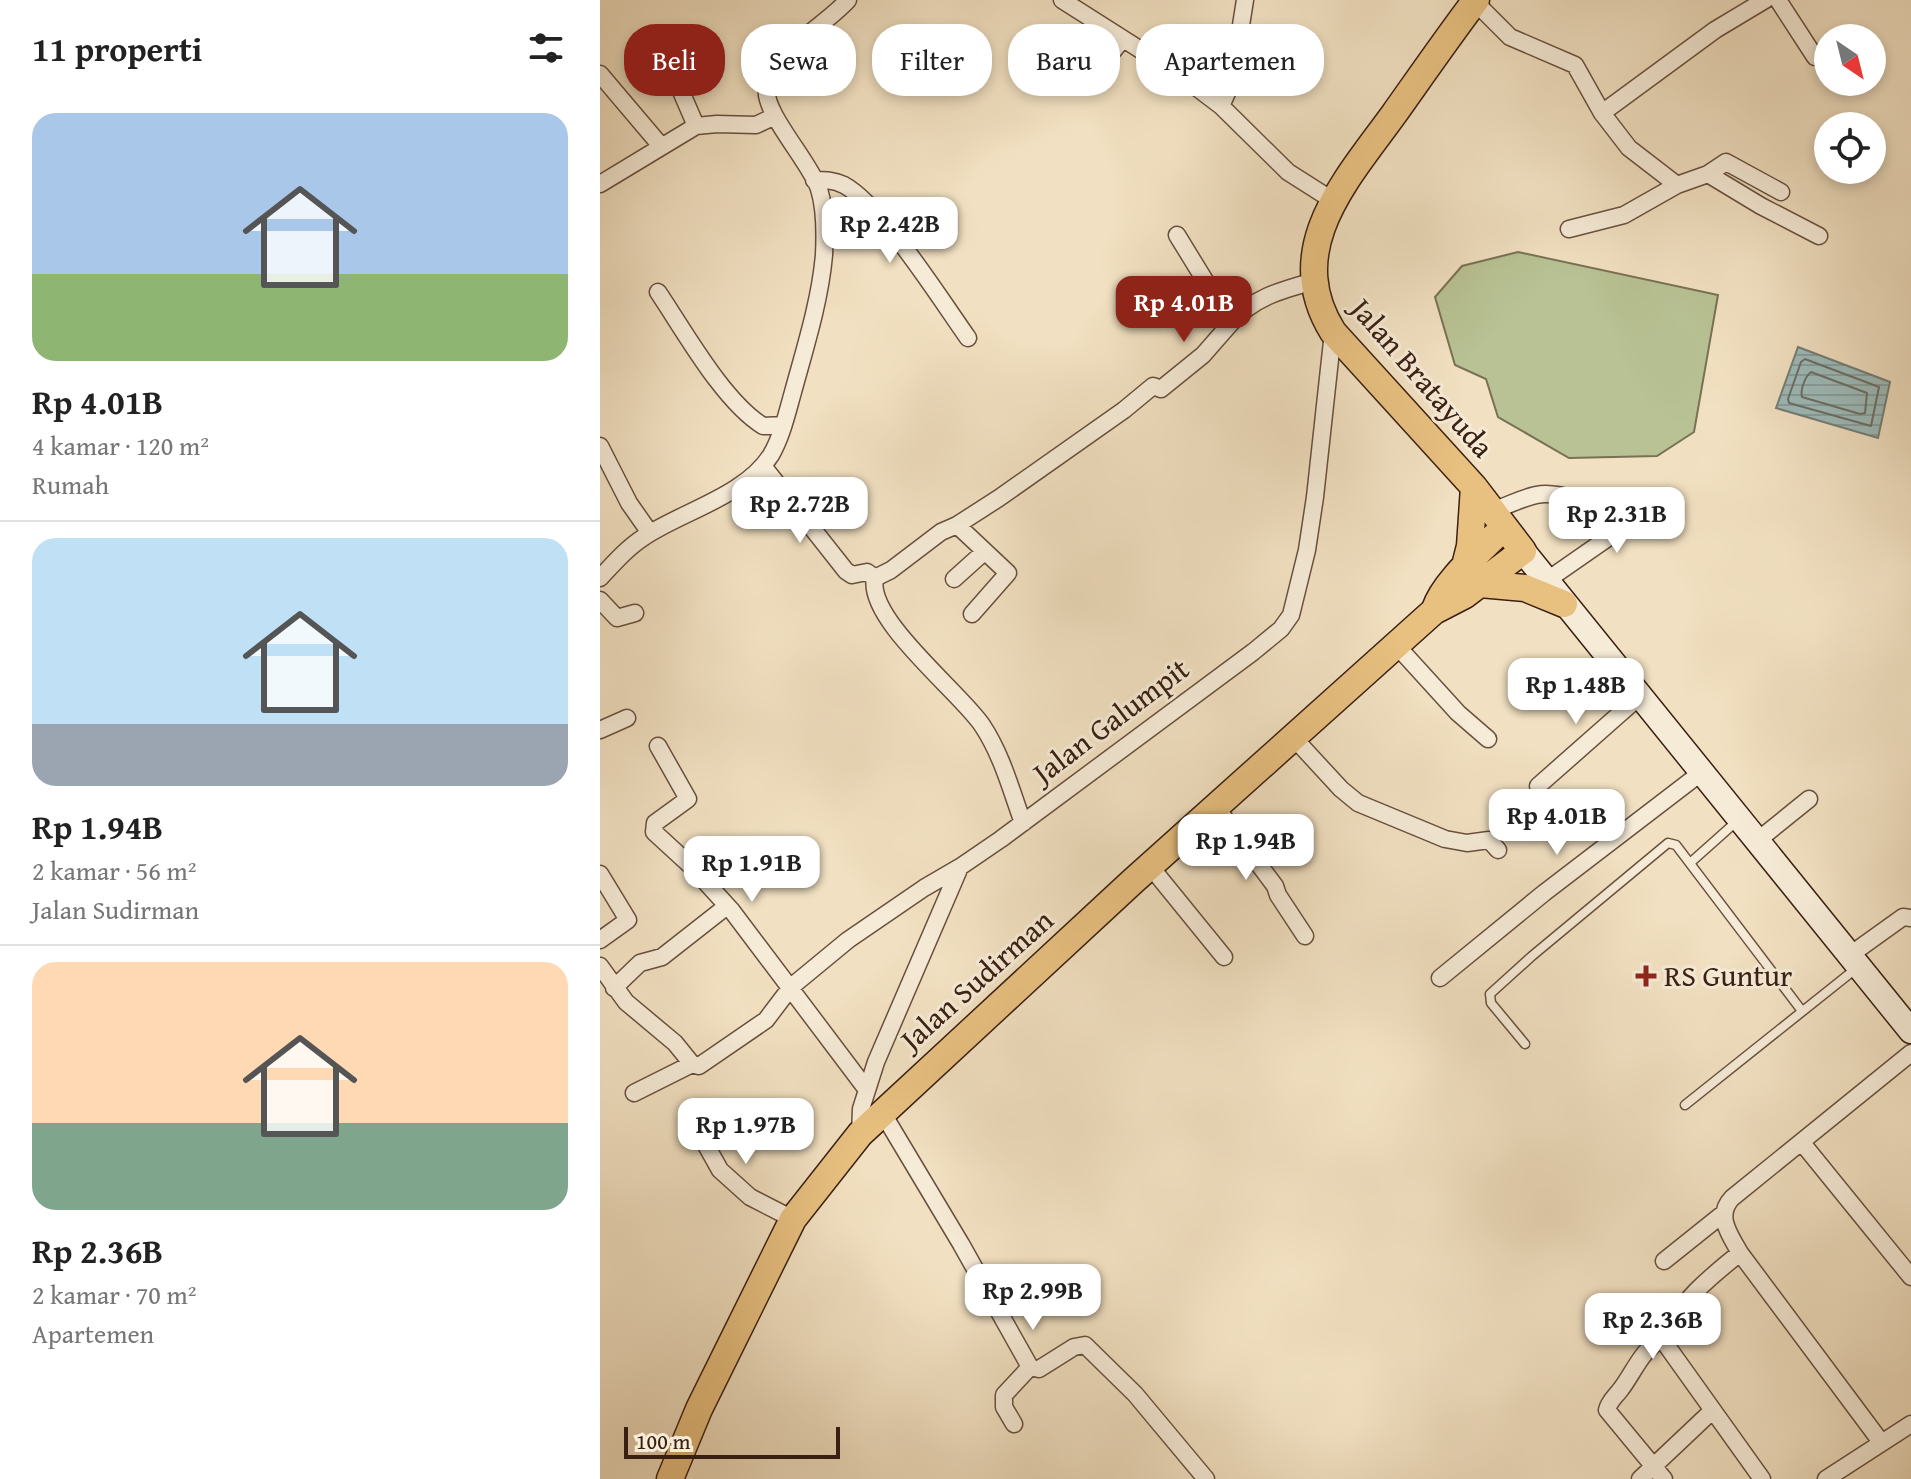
<!DOCTYPE html>
<html lang="id">
<head>
<meta charset="utf-8">
<style>
  body { margin:0; font-family:"Gentium Book Plus",serif; background:#f6f6f6; color:#222; height:100vh; display:flex; flex-direction:column; font-size:30px; white-space:nowrap }
  * { box-sizing:border-box; margin:0 }
  p { font-size:26px; color:#767676 }
  .icon { flex:none; width:44px; height:44px; fill:none; stroke:currentColor; stroke-width:2; stroke-linecap:round; stroke-linejoin:round }
  .map { position:relative; flex:1; overflow:hidden }
  .sheet { display:flex; flex-direction:column; background:#fff; width:600px }
  .sheet>* { flex:none }
  .banner { position:absolute; left:24px; top:24px; width:760px; height:72px; display:flex; gap:16px }
  .needle { width:52px; rotate:145deg }
  .fabs { position:absolute; left:1214px; top:24px; display:grid; gap:16px }
  .fabs a { display:grid; place-items:center; width:72px; height:72px; border-radius:50%; background:#fff; box-shadow:0 4px 12px #0003; font-size:40px }
  .scale { position:absolute; left:24px; bottom:20px; width:216px; box-sizing:border-box; padding-left:8px; border:4px solid #3a2013; border-top:0; font-size:22px; line-height:28px; white-space:nowrap; color:#3a2013; -webkit-text-stroke:6px #f6ebd7; paint-order:stroke }
  .price { position:absolute; translate:-50% -68px; padding:0 18px; border-radius:16px; background:#fff; color:#222; font-size:26px; line-height:52px; filter:drop-shadow(0 2px 4px #0008) }
  .price::after { content:''; position:absolute; left:50%; top:48px; width:24px; height:18px; margin-left:-12px; background:inherit; clip-path:polygon(0 0,100% 0,50% 100%) }
  .price.selected { background:#8f2418; color:#fff }
  ul { padding:0; list-style:none }
  li { display:grid; align-content:center; gap:16px; height:424px; padding:0 32px }
  li+li { border-top:2px solid #e0e0e0 }
  li span { display:grid; place-items:center; height:248px; border-radius:24px; color:#555 }
  li>.icon { margin-inline-start:auto }
  span .icon { width:144px; height:144px; fill:#fffc; stroke-width:1 }
  li b { font-size:34px }
  h2 { display:flex; justify-content:space-between; align-items:center; height:96px; padding:0 32px; font-size:34px }
  .tag { padding:0 28px; border-radius:32px; background:#fff; box-shadow:0 4px 12px #0003; font-size:28px; line-height:72px }
  .tag.selected { background:#8f2418; color:#fff }
  main { display:flex; flex:1; min-height:0 }
  .map>svg:first-child { display:block }
  .green { fill:#b8c294; stroke:#797154; stroke-width:2 }
  .water { fill:url(#water-rules); stroke:#757d77; stroke-width:2 }
  .lines { fill:none; stroke-linecap:round; stroke-linejoin:round }
  .shore { stroke:#6b6e66; stroke-width:2 }
  .lane-casing { stroke:#68503e; stroke-width:11 }
  .street-casing { stroke:#68503e; stroke-width:19 }
  .secondary-casing { stroke:#3a2013; stroke-width:27 }
  .primary-casing { stroke:#3a2013; stroke-width:29 }
  .lane { stroke:#f6ebd7; stroke-width:8 }
  .street { stroke:#f6ebd7; stroke-width:16 }
  .secondary { stroke:#f6ebd7; stroke-width:24 }
  .primary { stroke:#e8c080; stroke-width:26 }
  .poi-dot { fill:#8f2418; stroke:#f6ebd7; stroke-width:3 }
  .labels { text-anchor:middle; stroke-width:6; stroke-linejoin:round; paint-order:stroke }
  .street-label { font-size:30px; fill:#3a2013; stroke:#f6ebd7 }
  .poi-label { font-size:30px; fill:#3a2013; stroke:#f6ebd7; text-anchor:start }
</style>
</head>
<body>
<main>
<section class="sheet">
<h2>11 properti<svg class="icon" aria-label="filters" viewBox="0 0 24 24"><path d="M4 7h16M4 17h16"/><circle cx="9" cy="7" r="2"/><circle cx="15" cy="17" r="2"/></svg></h2>
<ul>
<li><span style="background:linear-gradient(#a9c7e8 65%,#8fb573 0)"><svg class="icon" aria-label="home" viewBox="0 0 24 24"><path d="M3 11l9-7 9 7M6 9v11h12V9"/></svg></span><div><b>Rp 4.01B</b><p>4 kamar · 120 m²</p><p>Rumah</p></div></li>
<li><span style="background:linear-gradient(#bfe0f5 75%,#9aa5b1 0)"><svg class="icon" aria-label="home" viewBox="0 0 24 24"><path d="M3 11l9-7 9 7M6 9v11h12V9"/></svg></span><div><b>Rp 1.94B</b><p>2 kamar · 56 m²</p><p>Jalan Sudirman</p></div></li>
<li><span style="background:linear-gradient(#ffd9b3 65%,#7fa58c 0)"><svg class="icon" aria-label="home" viewBox="0 0 24 24"><path d="M3 11l9-7 9 7M6 9v11h12V9"/></svg></span><div><b>Rp 2.36B</b><p>2 kamar · 70 m²</p><p>Apartemen</p></div></li>
</ul>
</section>
<div class="map">
<svg width="1311" height="1479" viewBox="0 0 1311 1479">
  <defs>
    <pattern id="water-rules" width="6" height="5" patternUnits="userSpaceOnUse" patternTransform="scale(2)"><rect width="6" height="5" fill="#9cbbba"/><path d="M0 2.5h6" fill="none" stroke="#87a09f"/></pattern>
  </defs>
  <rect width="100%" height="100%" fill="#f1e0c1"/>
  <filter id="stains"><feTurbulence type="fractalNoise" baseFrequency=".0025" numOctaves="4"/><feColorMatrix values="0 0 0 0 .2 0 0 0 0 .09 0 0 0 0 .02 0 0 0 .5 -.17"/></filter>
  <radialGradient id="worn" r=".72"><stop offset=".6" stop-color="#630" stop-opacity="0"/><stop offset="1" stop-color="#630" stop-opacity=".3"/></radialGradient>
  <!-- green -->
  <path class="green" d="M 918,252 L 1118,295 L 1094,432 L 1057,456 L 969,458 L 898,417 L 886,379 L 855,365 L 835,297 L 862,266 Z"/>
  <!-- water -->
  <path class="water" d="M 1198,347 L 1290,382 L 1278,438 L 1176,408 Z"/>
  <g class="lines">
    <!-- shore -->
    <path class="shore" d="M 1205,359 L 1279,387 L 1271,426 L 1189,403 L 1188,399 L 1201,362 Z
      M 1211,372 L 1267,393 L 1265,413 L 1260,414 L 1202,397 C 1200,391 1205,376 1211,372 Z"/>
    <!-- lane casing -->
    <g class="lane-casing">
      <path id="lane" d="M 1090,863 L 1136,822
        M 925,1044 L 891,1003 L 890,994 L 932,956 L 1068,843 L 1076,845 L 1202,1011
        M 1085,1105 L 1258,967"/>
    </g>
    <!-- street casing -->
    <g class="street-casing">
      <path id="street" d="M 462,0 L 580,75 L 621,106 L 688,172 L 732,200
        M 1178,0 L 1215,57
        M 875,2 L 910,37 L 975,65 L 1002,113 L 1029,148 L 1077,185 L 1024,215 L 969,229
        M 0,74 L 61,146
        M 483,78 L 504,62 L 523,39
        M 77,82 L 96,126 L 117,124 L 156,125 L 175,116
        M 621,106 L 632,82 L 645,0
        M 1002,113 L 1115,30 L 1165,0
        M 1108,174 L 1126,162 L 1181,192
        M 214,180 C 225,180 234,180 244,185 C 281,205 341,300 368,338
        M 0,184 L 96,126
        M 1077,185 L 1108,174 L 1161,206 L 1219,236
        M 577,235 L 631,323 C 654,297 682,290 714,281
        M 58,292 C 85,332 123,401 163,426 L 183,425
        M 0,446 L 29,503 L 50,533
        M 163,466 L 246,571 L 252,575 L 267,572 L 275,578
        M 892,511 C 931,497 936,487 978,500
        M 357,525 L 408,573 L 372,614
        M 0,578 C 14,563 27,548 44,537 C 83,511 145,496 171,455 C 182,436 187,413 193,392 C 205,348 220,301 224,255 C 225,235 225,208 219,189 C 210,162 162,111 167,88 C 173,52 225,26 248,0
        M 275,578 L 291,570 L 341,532 L 357,525 L 399,498 L 524,410 L 553,386 L 561,389 L 603,355 L 631,323
        M 275,578 C 266,619 360,692 382,725 C 402,755 411,790 423,823
        M 354,579 L 384,552
        M 946,581 L 1051,508
        M 0,600 L 17,618 L 35,613
        M 797,646 L 858,713 L 888,739
        M 0,730 L 27,718
        M 693,737 L 741,789 L 758,803 L 845,839 L 867,843 L 889,840 L 898,850
        M 58,746 L 88,799 L 55,823 L 54,832 L 91,866 L 132,911 L 267,1090
        M 938,786 L 1040,696
        M 616,807 L 675,886 L 678,895 L 705,936
        M 1157,841 L 1209,799
        M 550,866 L 624,957
        M 0,874 L 28,920 L 0,940
        M 1250,955 L 1303,917 L 1311,918
        M 0,966 L 26,1002 L 75,1043 L 92,1064 L 99,1066 L 166,1020 L 191,987 L 248,940 L 324,888 L 360,867
        M 840,978 L 944,893 L 1102,772
        M 14,988 L 40,963 L 62,957 L 127,906
        M 34,1093 L 92,1064
        M 282,1112 L 361,1244 L 430,1367 L 439,1369 L 474,1347 L 485,1345 L 535,1394 L 606,1479
        M 92,1120 L 120,1170 L 150,1197 L 193,1219
        M 260,1134 L 261,1109 L 276,1062 L 360,867 L 401,839 L 653,652 L 681,629 L 691,615 L 707,550 L 715,497 L 733,332
        M 1203,1144 L 1311,1277
        M 1140,1253 C 1111,1276 1077,1304 1062,1339 L 1162,1479
        M 1064,1261 L 1124,1213
        M 1062,1339 C 1042,1349 1034,1372 1021,1389 C 1016,1396 1009,1401 1007,1410 L 1064,1479
        M 414,1424 L 404,1407 L 404,1395 L 430,1367
        M 1281,1442 L 1140,1253 C 1130,1235 1115,1216 1132,1198 L 1311,1053
        M 1040,1479 L 1112,1411
        M 1226,1479 L 1311,1424"/>
    </g>
    <!-- secondary casing -->
    <g class="secondary-casing">
      <path id="secondary" d="M 923,551 L 1311,1031"/>
    </g>
    <!-- primary casing -->
    <g class="primary-casing">
      <path id="primary" d="M 864,570 L 870,546 L 874,487
        M 880,584 L 925,588 L 964,604
        M 835,609 C 844,581 883,549 904,527
        M 70,1479 L 99,1409 L 193,1219 L 260,1134 L 532,882 L 834,611 L 865,595 L 923,551 L 874,487 L 733,332 C 681,249 747,179 794,114 C 821,76 848,37 876,0"/>
    </g>
    <!-- lane -->
    <use href="#lane" class="lane"/>
    <!-- street -->
    <use href="#street" class="street"/>
    <!-- secondary -->
    <use href="#secondary" class="secondary"/>
    <!-- primary -->
    <use href="#primary" class="primary"/>
  </g>
  <!-- markers -->
  <path class="poi-dot" d="M1042 964h8v8h8v8h-8v8h-8v-8h-8v-8h8z"/>
  <g class="labels">
    <!-- street labels -->
    <g class="street-label">
      <text transform="translate(822 378) rotate(49)" y="10">Jalan Bratayuda</text>
      <text transform="translate(511 721) rotate(-37)" y="10">Jalan Galumpit</text>
      <text transform="translate(377 980) rotate(-42)" y="10">Jalan Sudirman</text>
    </g>
    <!-- poi labels -->
    <g class="poi-label">
      <text x="1064" y="986">RS Guntur</text>
    </g>
  </g>
  <rect width="100%" height="100%" filter="url(#stains)"/>
  <rect width="100%" height="100%" fill="url(#worn)"/>
</svg>
<div class="fabs">
<a><svg class="needle" viewBox="-14 -14 28 28"><path d="M0-13l5 13h-10z" fill="#e53935"/><path d="M0 13l5-13h-10z" fill="#767676"/></svg></a>
<a><svg class="icon" aria-label="locate" viewBox="0 0 24 24"><circle cx="12" cy="12" r="6"/><path d="M12 2v4M12 18v4M2 12h4M18 12h4"/></svg></a>
</div>
<div class="scale">100 m</div>
<b class="price" style="left:290px;top:265px">Rp 2.42B</b>
<b class="price selected" style="left:584px;top:344px">Rp 4.01B</b>
<b class="price" style="left:200px;top:545px">Rp 2.72B</b>
<b class="price" style="left:1017px;top:555px">Rp 2.31B</b>
<b class="price" style="left:976px;top:726px">Rp 1.48B</b>
<b class="price" style="left:957px;top:857px">Rp 4.01B</b>
<b class="price" style="left:646px;top:882px">Rp 1.94B</b>
<b class="price" style="left:152px;top:904px">Rp 1.91B</b>
<b class="price" style="left:146px;top:1166px">Rp 1.97B</b>
<b class="price" style="left:433px;top:1332px">Rp 2.99B</b>
<b class="price" style="left:1053px;top:1361px">Rp 2.36B</b>
<div class="banner">
<a class="tag selected">Beli</a>
<a class="tag">Sewa</a>
<a class="tag">Filter</a>
<a class="tag">Baru</a>
<a class="tag">Apartemen</a>
</div>
</div>
</main>
</body>
</html>
